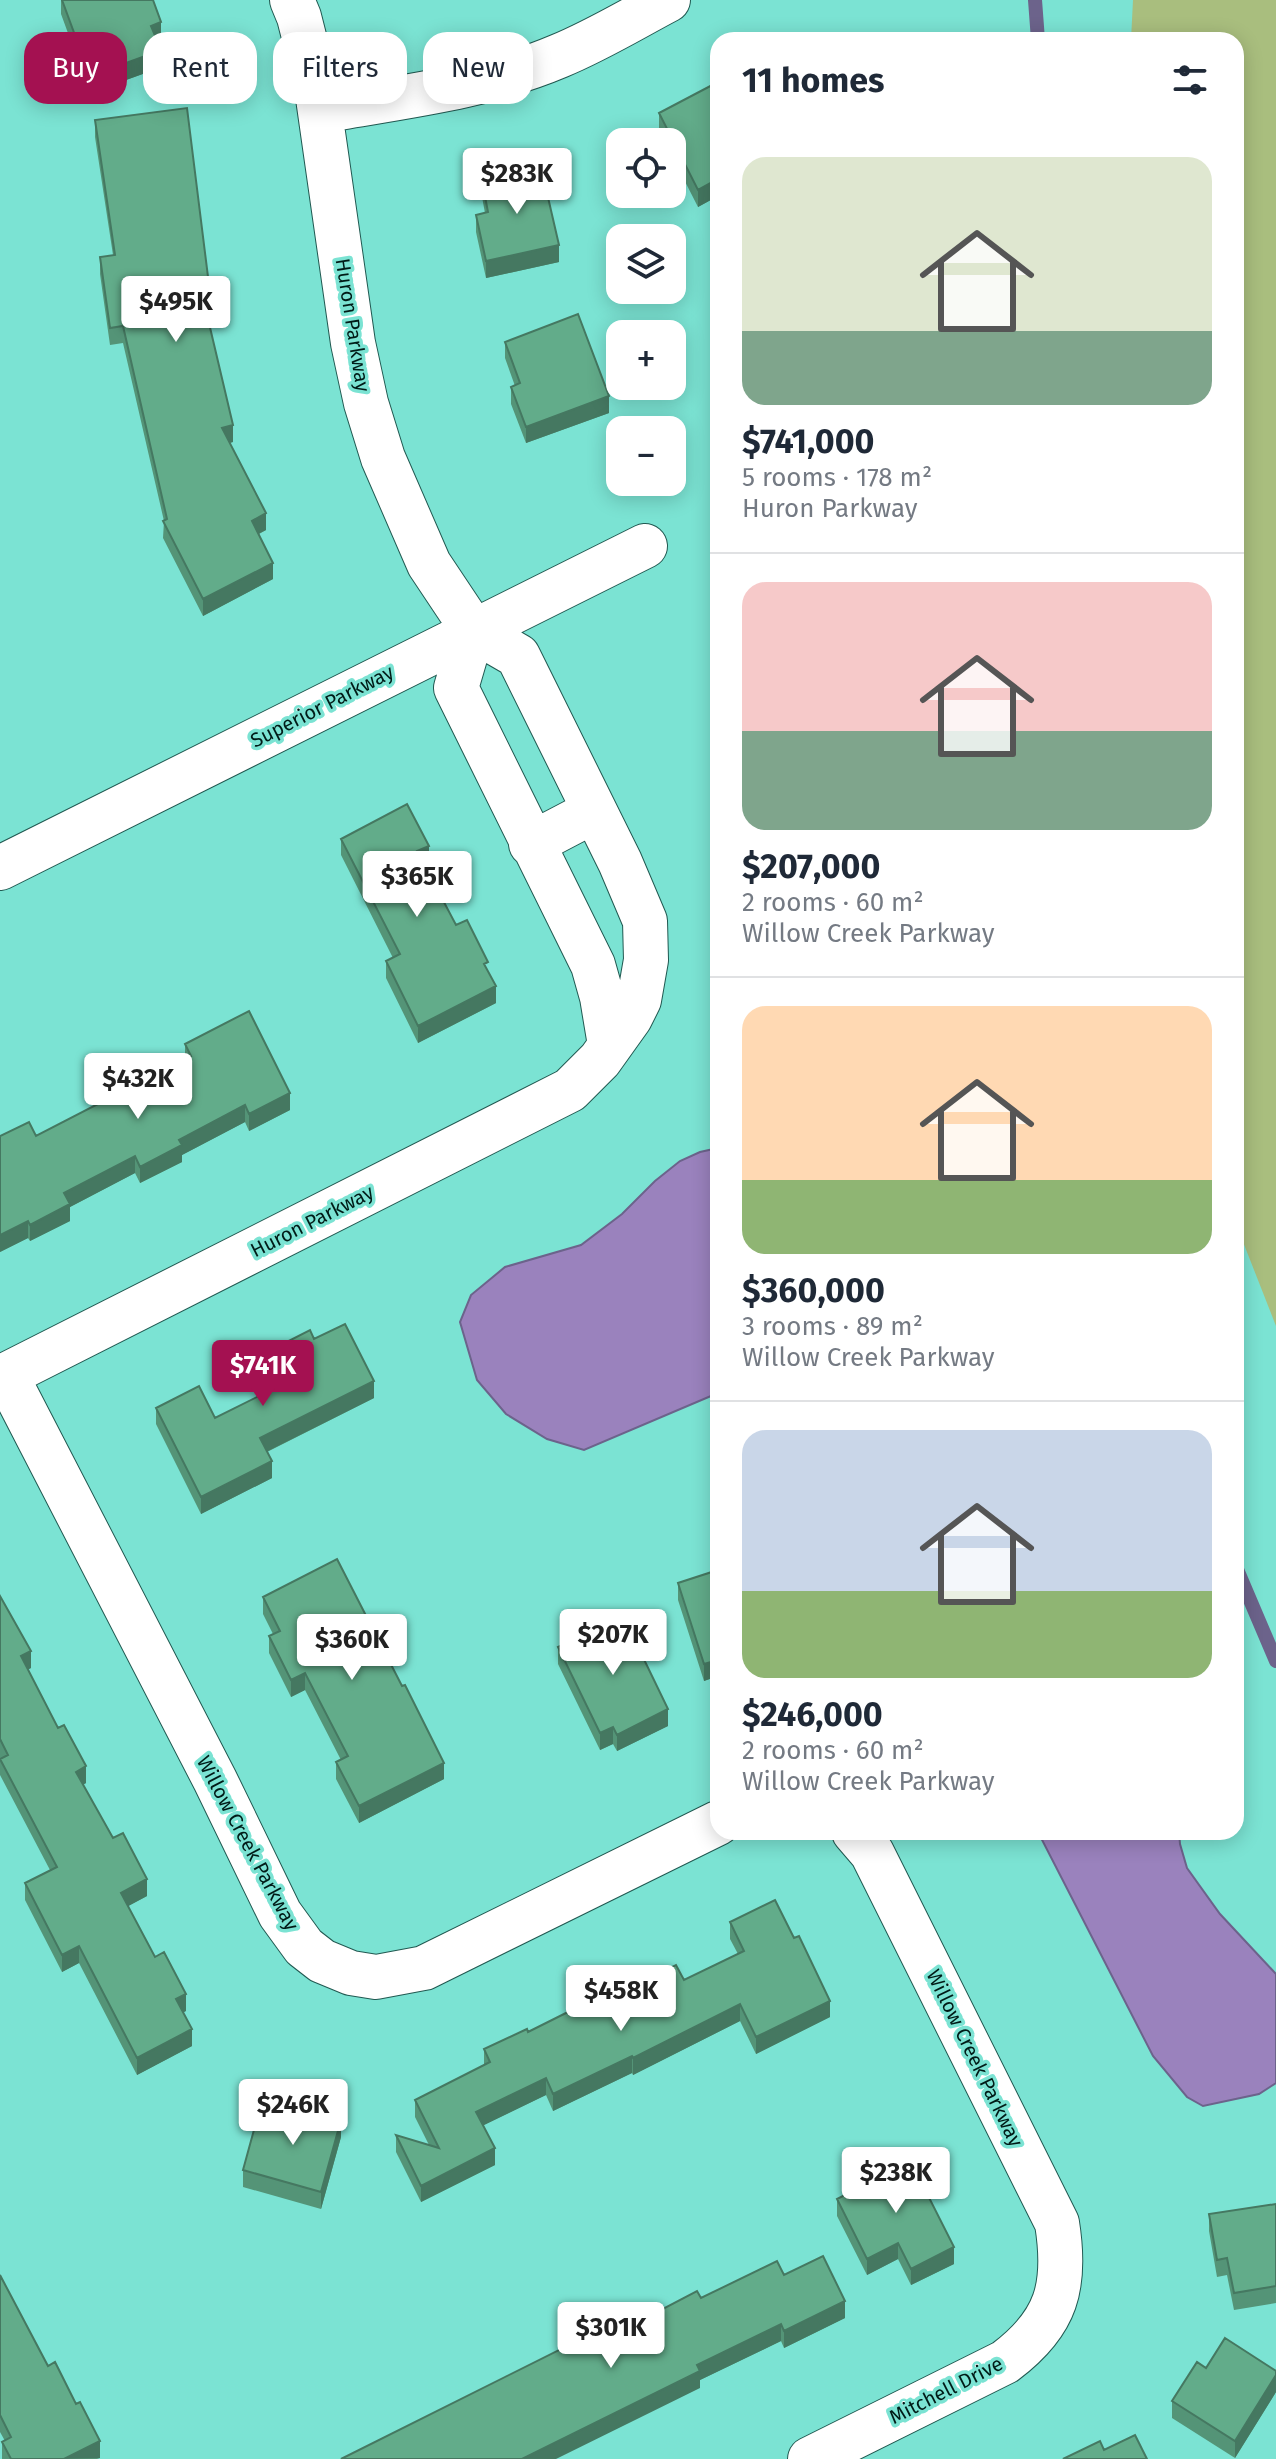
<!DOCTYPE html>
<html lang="en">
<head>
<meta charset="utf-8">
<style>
  body { margin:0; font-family:"Fira Sans",sans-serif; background:#f6f6f7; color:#1f2937; height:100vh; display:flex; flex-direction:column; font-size:30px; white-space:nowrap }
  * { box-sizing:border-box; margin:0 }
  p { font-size:26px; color:#747a83 }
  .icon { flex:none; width:44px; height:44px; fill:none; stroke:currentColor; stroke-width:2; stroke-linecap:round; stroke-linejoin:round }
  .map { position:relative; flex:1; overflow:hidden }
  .drawer { position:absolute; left:710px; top:32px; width:534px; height:1808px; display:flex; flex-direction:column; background:#fff; border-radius:24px; box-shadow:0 4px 20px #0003 }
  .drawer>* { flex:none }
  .top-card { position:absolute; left:24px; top:32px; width:566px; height:72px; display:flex; gap:16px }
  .buttons { position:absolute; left:606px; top:128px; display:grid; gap:16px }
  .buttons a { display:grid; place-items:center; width:80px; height:80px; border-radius:16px; background:#fff; box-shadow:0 4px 20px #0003; font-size:40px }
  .price { position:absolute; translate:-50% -68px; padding:0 18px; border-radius:8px; background:#fff; color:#222; font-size:26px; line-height:52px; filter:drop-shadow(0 2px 4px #0008) }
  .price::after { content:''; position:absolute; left:50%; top:48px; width:24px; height:18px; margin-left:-12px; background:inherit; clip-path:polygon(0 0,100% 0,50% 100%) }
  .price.selected { background:#a41151; color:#fff }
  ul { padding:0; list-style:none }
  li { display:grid; align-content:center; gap:16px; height:424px; padding:0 32px }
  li+li { border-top:2px solid #e0e1e3 }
  li span { display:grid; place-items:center; height:248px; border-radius:24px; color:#555 }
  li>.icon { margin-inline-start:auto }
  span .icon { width:144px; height:144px; fill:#fffc; stroke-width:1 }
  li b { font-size:34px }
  h2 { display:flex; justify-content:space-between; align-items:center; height:96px; padding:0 32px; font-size:34px }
  .chip { padding:0 28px; border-radius:24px; background:#fff; box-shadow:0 4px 20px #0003; font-size:28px; line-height:72px }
  .chip.selected { background:#a41151; color:#fff }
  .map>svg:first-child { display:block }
  .green { fill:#a9be7e }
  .water { fill:#9a82bd; stroke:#6c638b; stroke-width:2 }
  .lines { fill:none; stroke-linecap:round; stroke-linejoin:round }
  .stream { stroke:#6c638b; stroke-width:14 }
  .minor-casing { stroke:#215951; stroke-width:46 }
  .minor { stroke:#fff; stroke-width:44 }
  .wall { fill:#549477 }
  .shaded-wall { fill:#457861 }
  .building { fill:#62ac8a; stroke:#457861; stroke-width:2 }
  .labels { text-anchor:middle; stroke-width:7; stroke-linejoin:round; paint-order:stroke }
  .street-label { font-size:20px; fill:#001b17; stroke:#7be3d3 }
</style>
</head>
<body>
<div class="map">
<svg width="1276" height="2459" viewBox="0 0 1276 2459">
  <rect width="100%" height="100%" fill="#7be3d3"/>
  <!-- green -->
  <path class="green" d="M 1133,0 L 1276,0 L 1276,1326 L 1236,1224 L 1236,40 L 1131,40 Z"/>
  <!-- water -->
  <path class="water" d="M 718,1148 L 718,1393 L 584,1450 L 547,1439 L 506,1414 L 477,1380 L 460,1322 L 471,1295 L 505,1267 L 581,1245 L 622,1214 L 655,1181 L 680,1161 L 700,1152 Z
    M 1038,1832 L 1179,1832 L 1180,1844 L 1187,1868 L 1220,1914 L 1276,1974 L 1276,2083 L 1259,2094 L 1203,2106 L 1187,2097 L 1153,2056 Z"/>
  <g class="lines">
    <!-- stream -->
    <path class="stream" d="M 1035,0 L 1038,40
      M 1236,1567 L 1276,1661"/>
    <!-- minor casing -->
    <g class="minor-casing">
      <path id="minor" d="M 321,111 C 400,97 484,88 559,56 C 596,41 632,19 668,0
        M 473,630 L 456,688 L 593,965 L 602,997 L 610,1045
        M 531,844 L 594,811
        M 0,868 L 645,546
        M 6,1375 L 215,1780 L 280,1914 L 304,1947 L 322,1961 L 351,1973 L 376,1977 L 424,1968 L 718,1823
        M 0,1378 L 570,1090 L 600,1060 L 630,1018 L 639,1000 L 646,960 L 645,921 L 620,862 L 518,656 L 473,630 L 429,564 L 383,458 L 366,403 L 353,343 L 316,84 L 299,17 L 292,0
        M 810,2459 L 1005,2362 C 1057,2323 1067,2286 1057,2223 L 872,1853 L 854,1832"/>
    </g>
    <!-- minor -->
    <use href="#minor" class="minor"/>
  </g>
  <!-- wall -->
  <path class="wall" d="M 61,0 L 153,0 L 161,39 L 157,40 L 159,62 L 151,65 L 151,71 L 90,93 L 61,14 Z
    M 718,82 L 718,196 L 698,207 L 672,156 L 672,142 L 665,142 L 659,130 L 659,113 Z
    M 95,120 L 211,301 L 211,318 L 208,318 L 233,442 L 230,443 L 266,530 L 259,534 L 273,579 L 203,616 L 163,538 L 164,521 L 123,343 L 110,345 L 100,274 L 100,257 L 113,255 L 95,137 Z
    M 482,181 L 559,262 L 486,278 L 476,232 L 476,215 L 485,213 L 482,197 Z
    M 505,342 L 609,413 L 526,443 L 511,404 L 511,387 L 515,386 L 505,358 Z
    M 341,839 L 429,863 L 424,865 L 456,925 L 488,972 L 496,1003 L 418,1043 L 386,978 L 386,961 L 393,958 L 341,855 Z
    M 185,1044 L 290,1110 L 249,1131 L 245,1122 L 182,1155 L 182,1162 L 140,1183 L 135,1173 L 70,1207 L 70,1221 L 30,1241 L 28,1238 L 0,1252 L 36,1136 L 185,1059 Z
    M 314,1339 L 374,1398 L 267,1452 L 272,1478 L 201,1514 L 156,1424 L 156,1408 L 215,1418 L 279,1386 L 269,1368 L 269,1351 Z
    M 718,1570 L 718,1676 L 704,1681 L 678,1600 L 678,1583 Z
    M 0,1596 L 31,1668 L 28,1669 L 86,1783 L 83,1785 L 147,1896 L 128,1906 L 155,1957 L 186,2011 L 183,2012 L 192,2046 L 137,2075 L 79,1963 L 62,1972 L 25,1900 L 25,1883 L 50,1870 L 0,1775 Z
    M 263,1597 L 444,1779 L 359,1823 L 336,1779 L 336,1762 L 341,1760 L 305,1690 L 291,1697 L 269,1653 L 269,1636 L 273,1634 L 263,1614 Z
    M 558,1647 L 668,1726 L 617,1751 L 613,1744 L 600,1750 L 558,1664 Z
    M 730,1922 L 830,2017 L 756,2054 L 740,2021 L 633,2075 L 632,2073 L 553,2111 L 546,2095 L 483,2125 L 495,2165 L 421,2202 L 396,2152 L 396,2135 L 429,2145 L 415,2117 L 415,2100 L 484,2065 L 484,2049 L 528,2032 L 600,1996 L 600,1992 L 646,1980 L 684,1980 L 738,1954 L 730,1939 Z
    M 341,2137 L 321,2209 L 243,2187 L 243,2170 Z
    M 866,2177 L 954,2264 L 911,2285 L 898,2259 L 867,2275 L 837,2216 L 837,2199 L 866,2184 Z
    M 1276,2204 L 1276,2303 L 1234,2310 L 1227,2275 L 1217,2277 L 1209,2231 L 1209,2214 Z
    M 0,2275 L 48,2366 L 100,2458 L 97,2459 L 2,2459 L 2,2442 L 5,2441 L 0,2432 Z
    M 784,2275 L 845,2318 L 784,2348 L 781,2341 L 700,2380 L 700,2388 L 598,2343 L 701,2298 Z
    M 1206,2368 L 1276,2371 L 1276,2392 L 1235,2458 L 1172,2418 L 1172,2401 Z"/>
  <!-- shaded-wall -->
  <path class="shaded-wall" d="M 161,22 L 161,39 L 151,43 L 151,26 Z
    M 159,45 L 159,62 L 151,65 L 151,71 L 90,93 L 90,76 Z
    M 718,179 L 718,196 L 698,207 L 698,190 Z
    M 559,245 L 559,262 L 486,278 L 486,261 Z
    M 609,396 L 609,413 L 526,443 L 526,427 Z
    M 233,425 L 233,442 L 222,444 L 222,428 Z
    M 266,513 L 266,530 L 252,537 L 252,521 Z
    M 273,563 L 273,579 L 203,616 L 203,599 Z
    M 429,846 L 429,863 L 417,868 L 417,851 Z
    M 496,986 L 496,1003 L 418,1043 L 418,1026 Z
    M 290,1093 L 290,1110 L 249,1131 L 249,1114 Z
    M 245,1105 L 245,1122 L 182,1155 L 182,1162 L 140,1183 L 140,1167 L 179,1140 Z
    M 135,1156 L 135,1173 L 70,1207 L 70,1221 L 30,1241 L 30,1225 L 64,1193 Z
    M 28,1221 L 28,1238 L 0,1252 L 0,1235 Z
    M 374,1381 L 374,1398 L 260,1455 L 260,1438 Z
    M 272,1461 L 272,1478 L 201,1514 L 201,1497 Z
    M 31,1651 L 31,1668 L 21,1673 L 21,1656 Z
    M 718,1660 L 718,1676 L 704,1681 L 704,1664 Z
    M 305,1673 L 305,1690 L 291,1697 L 291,1680 Z
    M 668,1709 L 668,1726 L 617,1751 L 617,1735 Z
    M 613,1727 L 613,1744 L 600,1750 L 600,1733 Z
    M 444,1763 L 444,1779 L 359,1823 L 359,1806 Z
    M 86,1766 L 86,1783 L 76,1788 L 76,1772 Z
    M 147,1879 L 147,1896 L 121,1910 L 121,1893 Z
    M 79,1946 L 79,1963 L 62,1972 L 62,1955 Z
    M 186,1994 L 186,2011 L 176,2016 L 176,1999 Z
    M 830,2001 L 830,2017 L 756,2054 L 756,2037 Z
    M 740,2004 L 740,2021 L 633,2075 L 633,2058 Z
    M 192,2029 L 192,2046 L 137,2075 L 137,2058 Z
    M 632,2056 L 632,2073 L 553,2111 L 553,2094 Z
    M 546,2078 L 546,2095 L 476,2129 L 476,2112 Z
    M 341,2120 L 341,2137 L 321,2209 L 321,2192 Z
    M 495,2148 L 495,2165 L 421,2202 L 421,2186 Z
    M 898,2243 L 898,2259 L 867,2275 L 867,2259 Z
    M 954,2247 L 954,2264 L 911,2285 L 911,2269 Z
    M 845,2301 L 845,2318 L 784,2348 L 784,2331 Z
    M 781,2324 L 781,2341 L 700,2380 L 700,2388 L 556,2459 L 522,2459 L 697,2365 Z
    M 1276,2375 L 1276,2392 L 1235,2458 L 1235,2441 Z
    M 100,2441 L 100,2458 L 64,2459 Z"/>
  <!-- building -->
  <path class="building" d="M 62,0 L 153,0 L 161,22 L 151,26 L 159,45 L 149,49 L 151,54 L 90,76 Z
    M 831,35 L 833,40 L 822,40 Z
    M 718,82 L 718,179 L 698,190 L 659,113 Z
    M 187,108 L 211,301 L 204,302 L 233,425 L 222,428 L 266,513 L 252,521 L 273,563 L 203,599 L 163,521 L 167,519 L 123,326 L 110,328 L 100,257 L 115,255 L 95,120 Z
    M 541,167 L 559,245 L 486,261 L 476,215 L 488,212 L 482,181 Z
    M 578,314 L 609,396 L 526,427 L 511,387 L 520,383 L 505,342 Z
    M 407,804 L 429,846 L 417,851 L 456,925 L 467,920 L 488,962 L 484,964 L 496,986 L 418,1026 L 386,961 L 400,954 L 341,839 Z
    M 249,1011 L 290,1093 L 249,1114 L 245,1105 L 179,1140 L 182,1145 L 140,1167 L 135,1156 L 64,1193 L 70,1204 L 30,1225 L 28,1221 L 0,1235 L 0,1136 L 29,1122 L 36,1136 L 191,1056 L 185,1044 Z
    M 345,1324 L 374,1381 L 260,1438 L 272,1461 L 201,1497 L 156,1408 L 199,1386 L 215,1418 L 285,1383 L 269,1351 L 310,1330 L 314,1339 Z
    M 337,1559 L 402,1686 L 405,1685 L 444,1763 L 359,1806 L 336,1762 L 348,1756 L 305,1673 L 291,1680 L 269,1636 L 280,1631 L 263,1597 Z
    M 718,1570 L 718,1660 L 704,1664 L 678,1583 Z
    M 0,1596 L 31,1651 L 21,1656 L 58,1728 L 64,1725 L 86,1766 L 76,1772 L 113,1838 L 123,1833 L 147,1879 L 121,1893 L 155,1957 L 164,1952 L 186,1994 L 176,1999 L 192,2029 L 137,2058 L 79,1946 L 62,1955 L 25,1883 L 57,1867 L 0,1759 L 8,1755 L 0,1739 Z
    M 623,1616 L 668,1709 L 617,1735 L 613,1727 L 600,1733 L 558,1647 Z
    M 775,1900 L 794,1938 L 799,1936 L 830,2001 L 756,2037 L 740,2004 L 633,2058 L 632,2056 L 553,2094 L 546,2078 L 476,2112 L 495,2148 L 421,2186 L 396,2135 L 439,2148 L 415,2100 L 490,2062 L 484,2049 L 527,2029 L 528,2032 L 602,1995 L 600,1992 L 641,1970 L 646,1980 L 676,1965 L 684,1980 L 744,1951 L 730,1922 Z
    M 296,2107 L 341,2120 L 321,2192 L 243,2170 L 260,2108 L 294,2117 Z
    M 908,2156 L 954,2247 L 911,2269 L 898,2243 L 867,2259 L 837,2199 L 869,2183 L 866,2177 Z
    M 1276,2204 L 1276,2286 L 1234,2293 L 1227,2258 L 1217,2260 L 1209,2214 Z
    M 823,2256 L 845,2301 L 784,2331 L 781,2324 L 697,2365 L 700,2371 L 522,2459 L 341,2459 L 593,2333 L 598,2343 L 697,2291 L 701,2298 L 777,2261 L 784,2275 Z
    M 0,2275 L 48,2366 L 55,2362 L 76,2404 L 80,2402 L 100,2441 L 64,2459 L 11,2459 L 2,2442 L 11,2437 L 0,2415 Z
    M 1225,2338 L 1276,2371 L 1276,2375 L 1235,2441 L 1172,2401 L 1197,2362 L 1206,2368 Z
    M 1135,2435 L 1147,2459 L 1063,2459 L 1100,2441 L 1104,2450 Z"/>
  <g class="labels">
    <!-- street labels -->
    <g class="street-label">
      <text transform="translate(353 325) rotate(81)" y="7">Huron Parkway</text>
      <text transform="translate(322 706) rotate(-27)" y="7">Superior Parkway</text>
      <text transform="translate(312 1221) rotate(-27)" y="7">Huron Parkway</text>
      <text transform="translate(248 1843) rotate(62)" y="7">Willow Creek Parkway</text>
      <text transform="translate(975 2058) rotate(64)" y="7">Willow Creek Parkway</text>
      <text transform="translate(946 2390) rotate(-27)" y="7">Mitchell Drive</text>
    </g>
  </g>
</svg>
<div class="buttons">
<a><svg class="icon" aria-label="locate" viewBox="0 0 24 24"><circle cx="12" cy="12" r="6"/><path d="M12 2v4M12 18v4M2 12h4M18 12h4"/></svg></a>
<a><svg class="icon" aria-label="layers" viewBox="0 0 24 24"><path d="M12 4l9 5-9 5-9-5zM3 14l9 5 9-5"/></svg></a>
<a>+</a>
<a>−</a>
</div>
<b class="price" style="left:517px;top:216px">$283K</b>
<b class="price" style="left:176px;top:344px">$495K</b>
<b class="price" style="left:417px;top:919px">$365K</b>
<b class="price" style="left:138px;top:1121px">$432K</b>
<b class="price selected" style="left:263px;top:1408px">$741K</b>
<b class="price" style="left:613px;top:1677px">$207K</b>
<b class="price" style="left:352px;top:1682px">$360K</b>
<b class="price" style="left:621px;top:2033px">$458K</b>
<b class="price" style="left:293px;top:2147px">$246K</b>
<b class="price" style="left:896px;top:2215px">$238K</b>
<b class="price" style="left:611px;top:2370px">$301K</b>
<div class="top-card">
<a class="chip selected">Buy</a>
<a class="chip">Rent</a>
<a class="chip">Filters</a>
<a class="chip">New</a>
</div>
<section class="drawer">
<h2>11 homes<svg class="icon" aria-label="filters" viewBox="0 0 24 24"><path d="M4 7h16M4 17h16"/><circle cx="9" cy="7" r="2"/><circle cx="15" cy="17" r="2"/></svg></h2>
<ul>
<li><span style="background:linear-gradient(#dfe7d0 70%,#7fa58c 0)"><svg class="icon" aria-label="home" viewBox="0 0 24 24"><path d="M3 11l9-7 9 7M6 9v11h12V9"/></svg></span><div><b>$741,000</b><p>5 rooms · 178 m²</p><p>Huron Parkway</p></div></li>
<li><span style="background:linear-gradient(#f6c9c9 60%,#7fa58c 0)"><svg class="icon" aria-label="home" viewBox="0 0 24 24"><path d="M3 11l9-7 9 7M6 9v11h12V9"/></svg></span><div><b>$207,000</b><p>2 rooms · 60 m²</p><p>Willow Creek Parkway</p></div></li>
<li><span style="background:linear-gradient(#ffd9b3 70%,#8fb573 0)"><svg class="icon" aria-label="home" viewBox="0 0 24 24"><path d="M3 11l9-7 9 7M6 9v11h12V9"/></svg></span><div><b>$360,000</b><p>3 rooms · 89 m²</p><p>Willow Creek Parkway</p></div></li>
<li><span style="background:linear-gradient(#c9d6e8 65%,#8fb573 0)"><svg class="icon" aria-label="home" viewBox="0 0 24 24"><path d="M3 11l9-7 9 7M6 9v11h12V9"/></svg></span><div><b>$246,000</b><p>2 rooms · 60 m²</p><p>Willow Creek Parkway</p></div></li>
</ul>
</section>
</div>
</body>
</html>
